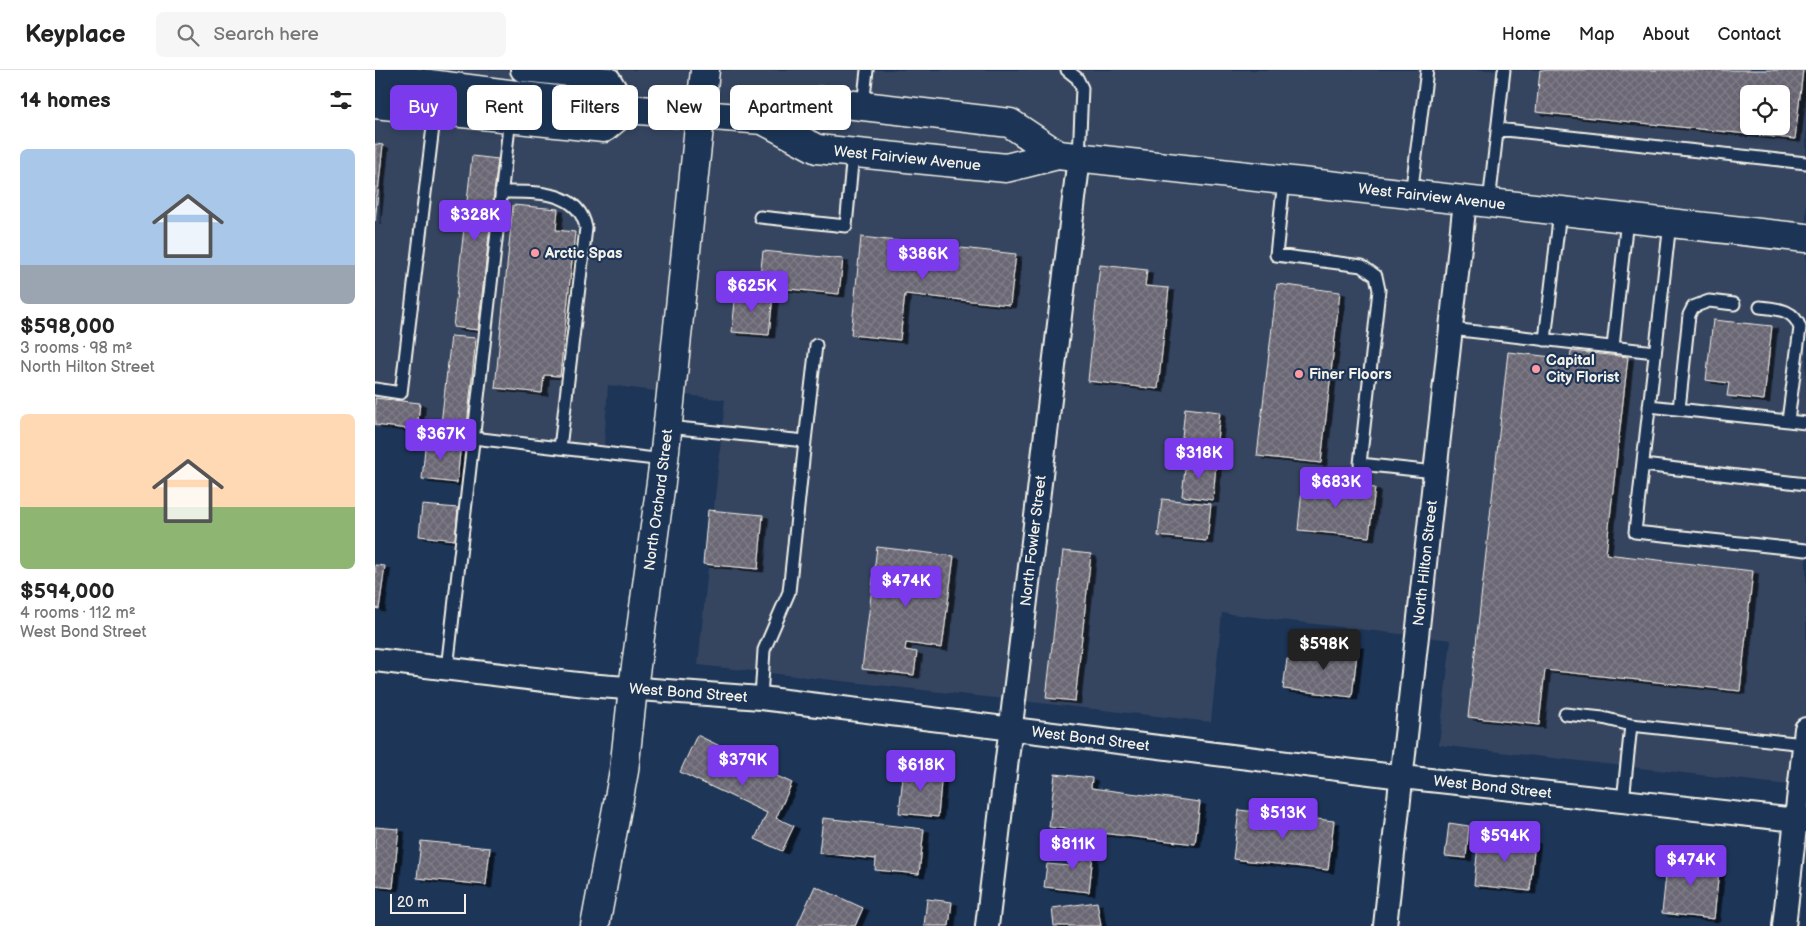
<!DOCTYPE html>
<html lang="en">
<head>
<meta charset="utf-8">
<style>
  body { margin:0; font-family:"Balsamiq Sans",sans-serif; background:#f6f6f6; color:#222; height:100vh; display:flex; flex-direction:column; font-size:19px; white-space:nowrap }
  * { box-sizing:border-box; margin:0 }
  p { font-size:16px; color:#767676 }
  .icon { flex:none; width:28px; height:28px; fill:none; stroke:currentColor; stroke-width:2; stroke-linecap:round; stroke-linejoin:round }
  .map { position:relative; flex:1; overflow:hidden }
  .drawer { display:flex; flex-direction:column; background:#fff; width:375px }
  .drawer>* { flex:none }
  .hud { position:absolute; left:15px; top:15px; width:475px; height:45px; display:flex; gap:10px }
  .controls { position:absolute; left:1365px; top:15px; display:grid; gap:10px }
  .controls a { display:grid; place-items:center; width:50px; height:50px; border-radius:8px; background:#fff; box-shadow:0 2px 8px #0003; font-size:25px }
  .scale { position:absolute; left:15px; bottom:12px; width:76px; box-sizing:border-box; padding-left:5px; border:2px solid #f4f1e8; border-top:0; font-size:14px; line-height:18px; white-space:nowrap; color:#f4f1e8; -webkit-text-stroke:4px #1d3557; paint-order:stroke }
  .price { position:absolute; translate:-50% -42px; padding:0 11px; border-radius:5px; background:#7c3aed; color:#fff; font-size:16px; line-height:32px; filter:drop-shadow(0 1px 2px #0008) }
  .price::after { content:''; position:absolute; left:50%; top:30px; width:15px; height:11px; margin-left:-8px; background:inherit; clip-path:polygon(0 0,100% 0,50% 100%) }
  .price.current { background:#222; color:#fff }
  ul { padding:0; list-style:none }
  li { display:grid; align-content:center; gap:10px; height:265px; padding:0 20px }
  li span { display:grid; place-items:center; height:155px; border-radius:8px; color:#555 }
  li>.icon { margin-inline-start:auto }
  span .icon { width:90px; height:90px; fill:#fffc; stroke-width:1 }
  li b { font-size:21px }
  h2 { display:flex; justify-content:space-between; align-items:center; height:60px; padding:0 20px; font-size:21px }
  .pill { padding:0 18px; border-radius:8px; background:#fff; box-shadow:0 2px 8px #0003; font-size:18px; line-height:45px }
  .pill.current { background:#7c3aed; color:#fff }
  header { display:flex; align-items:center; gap:30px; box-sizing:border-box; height:70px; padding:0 25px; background:#fff; border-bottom:1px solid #e0e0e0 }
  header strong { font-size:24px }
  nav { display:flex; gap:28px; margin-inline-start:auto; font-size:18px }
  .search { width:350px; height:45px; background:#f6f6f6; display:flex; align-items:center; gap:12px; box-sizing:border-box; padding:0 18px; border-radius:8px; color:#767676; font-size:19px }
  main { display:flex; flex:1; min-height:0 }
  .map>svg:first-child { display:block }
  .built { fill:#344460; fill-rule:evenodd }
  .building { fill:url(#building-cross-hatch); stroke:#f4f1e8; fill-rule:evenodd; filter:url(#shadow) }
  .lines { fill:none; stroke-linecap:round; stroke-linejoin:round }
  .lane-casing { stroke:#f4f1e8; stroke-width:15 }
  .street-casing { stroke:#f4f1e8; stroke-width:26 }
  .secondary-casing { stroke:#f4f1e8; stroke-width:31 }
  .lane { stroke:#1d3557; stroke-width:11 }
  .street { stroke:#1d3557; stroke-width:22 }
  .secondary { stroke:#1d3557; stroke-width:28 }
  .poi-dot { fill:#ff9aa2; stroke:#1d3557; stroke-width:2 }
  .labels { text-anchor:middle; stroke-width:4.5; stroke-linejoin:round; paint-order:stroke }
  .street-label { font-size:15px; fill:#f4f1e8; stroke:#1d3557 }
  .poi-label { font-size:15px; font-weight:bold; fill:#f4f1e8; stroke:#1d3557; text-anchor:start }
</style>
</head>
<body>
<header>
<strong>Keyplace</strong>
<div class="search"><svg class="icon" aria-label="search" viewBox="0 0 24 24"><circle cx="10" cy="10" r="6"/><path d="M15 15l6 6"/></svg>Search here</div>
<nav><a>Home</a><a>Map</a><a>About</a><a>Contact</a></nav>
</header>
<main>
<section class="drawer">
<h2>14 homes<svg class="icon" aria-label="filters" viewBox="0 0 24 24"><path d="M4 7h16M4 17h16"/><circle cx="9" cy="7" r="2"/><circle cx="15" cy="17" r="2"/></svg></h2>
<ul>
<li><span style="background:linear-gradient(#a9c7e8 75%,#9aa5b1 0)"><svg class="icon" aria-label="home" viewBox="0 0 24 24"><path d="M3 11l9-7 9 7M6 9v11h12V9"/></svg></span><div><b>$598,000</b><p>3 rooms · 98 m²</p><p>North Hilton Street</p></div></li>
<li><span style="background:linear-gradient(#ffd9b3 60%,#8fb573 0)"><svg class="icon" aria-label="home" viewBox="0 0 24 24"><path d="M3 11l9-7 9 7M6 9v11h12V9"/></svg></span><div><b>$594,000</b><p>4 rooms · 112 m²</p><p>West Bond Street</p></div></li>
</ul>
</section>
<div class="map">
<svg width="1431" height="856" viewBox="0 0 1431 856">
  <defs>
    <pattern id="building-cross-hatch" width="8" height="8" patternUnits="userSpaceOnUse" patternTransform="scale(1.25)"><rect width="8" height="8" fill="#6a6774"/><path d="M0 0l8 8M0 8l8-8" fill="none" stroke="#807d88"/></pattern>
    <filter id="shadow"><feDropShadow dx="5.5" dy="3" stdDeviation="0" flood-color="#0009"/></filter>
  </defs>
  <rect width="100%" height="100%" fill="#1d3557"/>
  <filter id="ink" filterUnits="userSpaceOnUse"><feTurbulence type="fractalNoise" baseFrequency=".02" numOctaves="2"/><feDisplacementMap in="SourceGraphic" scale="10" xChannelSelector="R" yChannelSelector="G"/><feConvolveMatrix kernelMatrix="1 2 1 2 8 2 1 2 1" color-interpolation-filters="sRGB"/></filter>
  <g filter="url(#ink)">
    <!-- built -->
    <path class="built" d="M 0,0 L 1431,0 L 1431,717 L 1064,675 L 1076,570 L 847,543 L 836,652 L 323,595 L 350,330 L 233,315 L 229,377 L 0,358 ZM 1374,24 L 1406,24 L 1406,56 L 1374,56 Z"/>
    <!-- building -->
    <path class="building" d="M 1165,0 L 1428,0 L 1420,69 L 1161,42 ZM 1374,24 L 1406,24 L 1406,56 L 1374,56 Z
      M 0,74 L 8,75 L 0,151 Z
      M 97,86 L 123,89 L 103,260 L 78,257 Z
      M 138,135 L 183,139 L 181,160 L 200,162 L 185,306 L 169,305 L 167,323 L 120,318 Z
      M 486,167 L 641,184 L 635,235 L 530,224 L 525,270 L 476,265 Z
      M 388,181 L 468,189 L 464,224 L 384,216 Z
      M 725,195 L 772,200 L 770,216 L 794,218 L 783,319 L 713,311 Z
      M 902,214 L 965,222 L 946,393 L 882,386 Z
      M 361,221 L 398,225 L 394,265 L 357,262 Z
      M 1338,250 L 1397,256 L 1389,330 L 1352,326 L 1354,313 L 1331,310 Z
      M 76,266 L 101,268 L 92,356 L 66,354 Z
      M 1196,281 L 1253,287 L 1231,484 L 1378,501 L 1365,621 L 1170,600 L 1164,655 L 1093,647 L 1133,282 L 1195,289 Z
      M 0,328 L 45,333 L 42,360 L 0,355 Z
      M 810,338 L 845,342 L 841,380 L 806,377 Z
      M 51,368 L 86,372 L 82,413 L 47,409 Z
      M 811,390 L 841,394 L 838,430 L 807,426 Z
      M 928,410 L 1000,418 L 994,467 L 923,460 Z
      M 787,429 L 836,434 L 832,471 L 783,466 Z
      M 47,435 L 83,438 L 80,470 L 44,466 Z
      M 333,440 L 388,445 L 383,499 L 328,494 Z
      M 502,477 L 579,486 L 567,578 L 531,573 L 530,580 L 542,582 L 539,605 L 487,599 Z
      M 688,481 L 716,484 L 700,631 L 671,628 Z
      M 0,495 L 10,496 L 4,539 L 0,538 Z
      M 943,571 L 983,575 L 977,627 L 908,619 L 912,589 L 941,592 Z
      M 322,665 L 349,678 L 342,693 L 357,700 L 363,688 L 417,713 L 401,748 L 419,756 L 407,781 L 380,769 L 392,743 L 305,702 Z
      M 529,697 L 567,701 L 563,747 L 524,743 Z
      M 680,704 L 717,708 L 716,718 L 825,732 L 820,774 L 674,757 Z
      M 864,740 L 959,751 L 953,800 L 858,789 Z
      M 448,748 L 549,759 L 544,804 L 500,800 L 501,789 L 444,783 Z
      M 1074,753 L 1094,756 L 1091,788 L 1070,786 Z
      M 0,757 L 24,759 L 18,818 L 0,816 Z
      M 1104,765 L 1160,771 L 1155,821 L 1099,815 Z
      M 46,771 L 115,778 L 111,815 L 42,808 Z
      M 698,773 L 719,775 L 714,822 L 669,817 L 672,794 L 696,796 Z
      M 1293,786 L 1345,791 L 1339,849 L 1287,843 Z
      M 440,816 L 488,838 L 480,856 L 422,856 Z
      M 552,829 L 577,832 L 574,856 L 549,856 Z
      M 722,832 L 726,856 L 679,856 L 677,838 Z"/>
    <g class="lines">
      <!-- lane casing -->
      <g class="lane-casing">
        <path id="lane" d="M 692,0 L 702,8 L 707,18 L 704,87
          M 488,36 L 492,0
          M 1122,59 L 1431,93
          M 909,110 L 901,185 L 987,196 L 1001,206 L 1004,220 L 985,394 L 1060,402
          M 126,122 C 157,122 204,119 211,158 L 185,378
          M 1036,125 L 1052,0
          M 1114,133 L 1129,0
          M 385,147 L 471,156 L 478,83
          M 1295,153 L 1260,462 L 1431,480
          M 1076,259 L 1280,282
          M 1170,270 L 1185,141
          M 1238,277 L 1252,149
          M 0,319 L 26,323 L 60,40
          M 1274,336 L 1413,351 L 1425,258 C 1419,239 1402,239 1385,237
          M 1304,339 L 1314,245 L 1318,237 L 1334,231 L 1359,234
          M 1413,351 L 1431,353
          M 293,357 L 430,371 L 414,522 L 389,580 L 386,628
          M 98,368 L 289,390
          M 430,371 L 441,275
          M 1268,395 L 1431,414
          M 72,599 L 135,48
          M 1190,644 L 1228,648 L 1256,655
          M 1248,731 L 1256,655 L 1429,674"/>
      </g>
      <!-- street casing -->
      <g class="street-casing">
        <g id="street">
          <path d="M 147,0 L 234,9 L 252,39"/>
          <path id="s1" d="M 0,590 L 211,615 L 386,628 L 1027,707 L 1431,751"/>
          <path id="s2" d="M 612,856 L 704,87"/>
          <path id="s3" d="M 1010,856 L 1090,131"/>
          <path d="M 1409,856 L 1431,659"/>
        </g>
      </g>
      <!-- secondary casing -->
      <g class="secondary-casing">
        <g id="secondary">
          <path d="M 0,7 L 252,39 L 388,50 L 444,31 L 488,36 L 635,53 L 683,85"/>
          <path d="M 0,34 L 229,58 L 252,39"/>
          <path id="s4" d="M 388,50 L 442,79 L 631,98 L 683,85 L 1431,168"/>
          <path id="s5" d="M 220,856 L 249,701 L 258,618 L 289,390 L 330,0"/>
        </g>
      </g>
      <!-- lane -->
      <use href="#lane" class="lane"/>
      <!-- street -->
      <use href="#street" class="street"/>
      <!-- secondary -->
      <use href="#secondary" class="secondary"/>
    </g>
  </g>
  <!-- markers -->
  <g class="poi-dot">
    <circle cx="160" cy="183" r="5"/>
    <circle cx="1161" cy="299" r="5"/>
    <circle cx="924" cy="304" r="5"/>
  </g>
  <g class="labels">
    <!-- street labels -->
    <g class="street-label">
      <text dy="5" stroke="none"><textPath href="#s4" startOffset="152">West Fairview Avenue</textPath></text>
      <text dy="5" stroke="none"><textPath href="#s4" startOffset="681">West Fairview Avenue</textPath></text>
      <text dy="5" stroke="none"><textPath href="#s5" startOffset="431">North Orchard Street</textPath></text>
      <text dy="5" stroke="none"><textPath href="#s2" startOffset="388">North Fowler Street</textPath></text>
      <text dy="5" stroke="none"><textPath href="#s3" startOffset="365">North Hilton Street</textPath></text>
      <text dy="5" stroke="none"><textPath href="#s1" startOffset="315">West Bond Street</textPath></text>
      <text dy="5" stroke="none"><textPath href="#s1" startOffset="720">West Bond Street</textPath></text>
      <text dy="5" stroke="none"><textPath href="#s1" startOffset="1125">West Bond Street</textPath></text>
    </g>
    <!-- poi labels -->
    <g class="poi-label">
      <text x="170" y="188">Arctic Spas</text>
      <text x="1171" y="295">Capital<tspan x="1171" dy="17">City Florist</tspan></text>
      <text x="934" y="309">Finer Floors</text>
    </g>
  </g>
</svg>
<div class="controls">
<a><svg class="icon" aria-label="locate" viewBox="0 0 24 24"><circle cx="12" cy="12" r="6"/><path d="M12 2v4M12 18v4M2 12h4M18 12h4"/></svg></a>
</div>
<div class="scale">20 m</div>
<b class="price" style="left:100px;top:172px">$328K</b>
<b class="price" style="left:548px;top:211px">$386K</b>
<b class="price" style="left:377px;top:243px">$625K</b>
<b class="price" style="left:66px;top:391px">$367K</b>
<b class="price" style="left:824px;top:410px">$318K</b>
<b class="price" style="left:961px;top:439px">$683K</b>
<b class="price" style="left:531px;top:538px">$474K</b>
<b class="price current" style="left:949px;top:601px">$598K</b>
<b class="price" style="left:368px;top:717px">$379K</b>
<b class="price" style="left:546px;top:722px">$618K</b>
<b class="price" style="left:908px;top:770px">$513K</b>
<b class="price" style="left:1130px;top:793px">$594K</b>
<b class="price" style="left:698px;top:801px">$811K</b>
<b class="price" style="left:1316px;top:817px">$474K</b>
<div class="hud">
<a class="pill current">Buy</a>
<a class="pill">Rent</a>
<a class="pill">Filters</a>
<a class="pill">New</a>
<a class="pill">Apartment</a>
</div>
</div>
</main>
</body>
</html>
